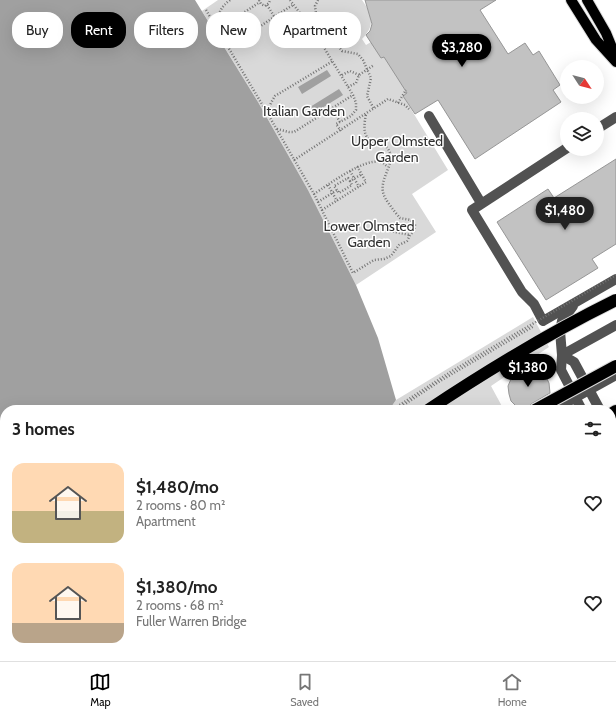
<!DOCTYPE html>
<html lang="en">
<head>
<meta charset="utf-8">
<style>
  body { margin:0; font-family:Cabin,sans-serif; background:#f2f2f2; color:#222; height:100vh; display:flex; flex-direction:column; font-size:15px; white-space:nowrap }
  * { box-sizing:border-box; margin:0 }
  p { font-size:13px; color:#767676 }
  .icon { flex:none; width:22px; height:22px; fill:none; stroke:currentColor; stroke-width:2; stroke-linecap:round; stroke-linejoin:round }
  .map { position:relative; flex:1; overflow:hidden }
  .panel { position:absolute; left:0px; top:405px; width:616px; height:256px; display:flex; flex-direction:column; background:#fff; border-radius:16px 16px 0 0; box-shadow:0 4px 16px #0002 }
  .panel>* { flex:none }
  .guide { position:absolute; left:12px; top:12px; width:400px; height:36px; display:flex; gap:8px }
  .needle { width:26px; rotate:126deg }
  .tools { position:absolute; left:560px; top:60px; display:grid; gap:8px }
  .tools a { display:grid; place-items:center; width:44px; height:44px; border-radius:50%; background:#fff; box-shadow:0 4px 16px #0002; font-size:20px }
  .price { position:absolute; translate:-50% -34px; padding:0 9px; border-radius:14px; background:#000; color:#fff; font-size:13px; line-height:26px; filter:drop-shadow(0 1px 2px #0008) }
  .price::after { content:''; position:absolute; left:50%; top:24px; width:12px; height:9px; margin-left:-6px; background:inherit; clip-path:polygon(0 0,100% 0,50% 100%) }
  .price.on { background:#222; color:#fff }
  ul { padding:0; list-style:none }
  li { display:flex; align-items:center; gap:12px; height:100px; padding:0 12px }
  li span { display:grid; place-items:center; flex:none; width:112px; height:80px; border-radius:12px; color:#555 }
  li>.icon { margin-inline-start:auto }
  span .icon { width:48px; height:48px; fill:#fffc; stroke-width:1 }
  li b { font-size:17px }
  h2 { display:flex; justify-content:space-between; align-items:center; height:48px; padding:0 12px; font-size:17px }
  .tag { padding:0 14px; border-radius:16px; background:#fff; box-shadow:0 4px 16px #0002; font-size:14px; line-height:36px }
  .tag.on { background:#000; color:#fff }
  .tabs { display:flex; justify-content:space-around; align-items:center; height:56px; border-top:1px solid #e0e0e0; background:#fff; font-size:11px; color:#767676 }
  .tabs a { display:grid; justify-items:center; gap:2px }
  .tabs .on { color:#000 }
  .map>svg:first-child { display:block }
  .green { fill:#d9d9d9 }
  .water { fill:#a0a0a0 }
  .pier { fill:#fff }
  .building { fill:#c2c2c2; stroke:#969696 }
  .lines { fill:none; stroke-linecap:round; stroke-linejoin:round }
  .major-casing { stroke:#dbdbdb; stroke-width:12 }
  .highway-casing { stroke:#dbdbdb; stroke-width:14 }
  .path { stroke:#747474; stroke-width:2.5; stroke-dasharray:1 2; stroke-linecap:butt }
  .minor { stroke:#525252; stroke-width:10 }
  .major { stroke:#000; stroke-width:10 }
  .highway { stroke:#000; stroke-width:12 }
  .highway-bridge-casing { stroke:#dbdbdb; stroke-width:14; stroke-linecap:butt }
  .path-bridge { stroke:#747474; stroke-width:2.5; stroke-dasharray:1 2; stroke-linecap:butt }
  .highway-bridge { stroke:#000; stroke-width:12 }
  .labels { text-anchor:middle; stroke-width:3; stroke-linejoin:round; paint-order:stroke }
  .park-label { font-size:14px; fill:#303030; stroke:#fff }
</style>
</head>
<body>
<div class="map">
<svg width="616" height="661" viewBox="0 0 616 661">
  <rect width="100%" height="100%" fill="#fff"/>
  <!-- green -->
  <path class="green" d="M 218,0 L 362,0 C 373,15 375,26 362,39 L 366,45 L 371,42 L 381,58 L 387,54 L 412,90 L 403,96 L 448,170 L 412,194 L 436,232 L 356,285 L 308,190 L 258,102 L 202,11 Z
    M 533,317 L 549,347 L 491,386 L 504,410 L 389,410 L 396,400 Z
    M 477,656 L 560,656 L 563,661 L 475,661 Z"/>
  <!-- water -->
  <path class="water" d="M 0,0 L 195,0 L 258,102 L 308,190 L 356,285 L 378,338 L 396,400 L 389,410 L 5,410 L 5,656 L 477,656 L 475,661 L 0,661 Z
    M 327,70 L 331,76 L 302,94 L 298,87 Z
    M 339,89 L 343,95 L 314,113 L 310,107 Z"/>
  <!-- pier -->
  <path class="pier" d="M 73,656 L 295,656 L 288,661 L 66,661 Z"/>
  <!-- building -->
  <path class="building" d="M 365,0 L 496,0 L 480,10 L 508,54 L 525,43 L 533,55 L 539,51 L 560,85 L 553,90 L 561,102 L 475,159 L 438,100 L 415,114 L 403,96 L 407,93 L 384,57 L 381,58 L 366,35 L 370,31 L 372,24 Z
    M 616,159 L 616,244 L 592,259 L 598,268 L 546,300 L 497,222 L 548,189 L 554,198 Z
    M 529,369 L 535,370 L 541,372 L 546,377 L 549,383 L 550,393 L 531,404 L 528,410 L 522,410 L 516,406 L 511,401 L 509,394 L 508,386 L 511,379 L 516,374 L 522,370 Z"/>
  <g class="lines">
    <!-- major casing -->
    <g class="major-casing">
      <path id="major" d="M 571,0 L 596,40 L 616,62
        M 587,0 L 606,33 L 616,57"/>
    </g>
    <!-- highway casing -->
    <g class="highway-casing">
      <path id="highway" d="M 611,414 L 616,411
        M 611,459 L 616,456
        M 130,661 L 135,656
        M 151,661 L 158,656
        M 218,661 L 225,656
        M 244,661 L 253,656"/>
    </g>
    <!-- path -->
    <path class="path" d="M 230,0 C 225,4 221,8 219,14 C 215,28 233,40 246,36 C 250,34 255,30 259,27 C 270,20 281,12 293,5
      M 259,0 L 261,4 L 265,6 L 269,3 L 270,0
      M 290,0 L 315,33 L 353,95 L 356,103 L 356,110 L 351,116 L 336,124 L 341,131
      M 318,0 L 315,6 L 316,14 L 326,25 L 339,47 L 342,51 L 358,54 L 363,60 L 371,78 L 367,96 L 374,109
      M 267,5 L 279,24
      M 206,10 L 269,116 L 314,194 L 353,273 L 374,260 L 384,259 L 391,256 L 399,245 L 407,241 L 410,235 L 414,231 L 415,225 L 411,220 L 400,218 C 395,212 384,199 383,192 C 380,179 394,164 390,153 C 384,134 358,154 366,114
      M 217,30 L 260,2
      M 315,33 L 326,25
      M 342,75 L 350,71 L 359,75
      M 348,87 L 356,83 L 359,75 L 374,65
      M 398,103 L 406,90
      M 332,108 L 340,122
      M 269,113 C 268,107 272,101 275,96 L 333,61
      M 277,129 L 289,132 L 294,132 L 353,95
      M 294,160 L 388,99 L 405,105 L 409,109
      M 350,171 L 359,187
      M 328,185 L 337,201
      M 337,190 L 334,186 L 348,178 L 350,181 L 362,174
      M 314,194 C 328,185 364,158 380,162 C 384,163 385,165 388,167
      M 318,202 L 337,190 L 339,193 L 352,185 L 350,181
      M 322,210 L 366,182 L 357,166
      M 390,231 L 410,235
      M 396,410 L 440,381 L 534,326
      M 611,490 L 616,487
      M 74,661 L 81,656
      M 491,661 L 489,658 L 492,656"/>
    <!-- minor -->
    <path class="minor" d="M 429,116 L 481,203
      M 597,129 L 616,117
      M 567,148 L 472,210 L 522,292 L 534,304 L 543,321 L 616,279
      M 573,306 L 562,321 L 560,331 L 562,355 L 561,370 L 582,410
      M 562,355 L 574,362 L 600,410
      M 562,355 L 616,325
      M 553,410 L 616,375
      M 611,429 L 616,438
      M 611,470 L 616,467
      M 611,536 L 616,532"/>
    <!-- major -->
    <use href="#major" class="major"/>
    <!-- highway -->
    <use href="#highway" class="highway"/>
    <!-- highway-bridge casing -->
    <g class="highway-bridge-casing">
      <path id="highway-bridge" d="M 428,410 C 488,370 551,332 616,300
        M 535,410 L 616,366"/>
    </g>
    <!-- path-bridge -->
    <path class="path-bridge" d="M 392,410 L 452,371 L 616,275"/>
    <!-- highway-bridge -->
    <use href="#highway-bridge" class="highway-bridge"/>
  </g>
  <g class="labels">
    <!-- park labels -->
    <g class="park-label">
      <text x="304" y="116">Italian Garden</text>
      <text x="397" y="146">Upper Olmsted<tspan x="397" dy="16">Garden</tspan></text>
      <text x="369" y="231">Lower Olmsted<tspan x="369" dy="16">Garden</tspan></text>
    </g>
  </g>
</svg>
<div class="tools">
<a><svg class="needle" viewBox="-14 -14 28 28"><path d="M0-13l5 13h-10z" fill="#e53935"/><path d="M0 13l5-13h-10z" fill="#767676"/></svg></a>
<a><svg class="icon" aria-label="layers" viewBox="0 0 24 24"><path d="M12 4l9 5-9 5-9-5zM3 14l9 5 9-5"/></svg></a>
</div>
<b class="price" style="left:462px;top:68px">$3,280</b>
<b class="price on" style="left:565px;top:231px">$1,480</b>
<b class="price" style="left:528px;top:388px">$1,380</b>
<div class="guide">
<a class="tag">Buy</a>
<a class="tag on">Rent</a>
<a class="tag">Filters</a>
<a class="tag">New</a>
<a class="tag">Apartment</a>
</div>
<section class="panel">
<h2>3 homes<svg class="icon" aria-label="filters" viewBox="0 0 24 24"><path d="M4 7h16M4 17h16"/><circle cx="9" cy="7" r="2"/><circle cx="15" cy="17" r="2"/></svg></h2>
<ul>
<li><span style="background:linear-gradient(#ffd9b3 60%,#c2b280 0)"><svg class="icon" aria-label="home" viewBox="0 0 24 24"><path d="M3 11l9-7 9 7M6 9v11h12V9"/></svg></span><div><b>$1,480/mo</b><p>2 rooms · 80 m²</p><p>Apartment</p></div><svg class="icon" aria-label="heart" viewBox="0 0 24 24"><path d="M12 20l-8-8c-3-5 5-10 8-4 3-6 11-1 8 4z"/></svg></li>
<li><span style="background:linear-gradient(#ffd9b3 75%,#b9a48a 0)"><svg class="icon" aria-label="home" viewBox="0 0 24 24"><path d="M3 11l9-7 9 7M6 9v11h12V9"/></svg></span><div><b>$1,380/mo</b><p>2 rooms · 68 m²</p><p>Fuller Warren Bridge</p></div><svg class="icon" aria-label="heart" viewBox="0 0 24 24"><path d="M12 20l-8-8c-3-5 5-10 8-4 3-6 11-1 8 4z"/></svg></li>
</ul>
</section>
</div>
<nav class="tabs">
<a class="on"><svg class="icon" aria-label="map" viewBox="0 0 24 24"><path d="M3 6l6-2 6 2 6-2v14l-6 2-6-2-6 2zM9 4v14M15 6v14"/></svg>Map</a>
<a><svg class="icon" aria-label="saved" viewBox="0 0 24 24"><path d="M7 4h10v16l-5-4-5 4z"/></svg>Saved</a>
<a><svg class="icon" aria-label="home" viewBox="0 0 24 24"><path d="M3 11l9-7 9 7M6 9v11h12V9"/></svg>Home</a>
</nav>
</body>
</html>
